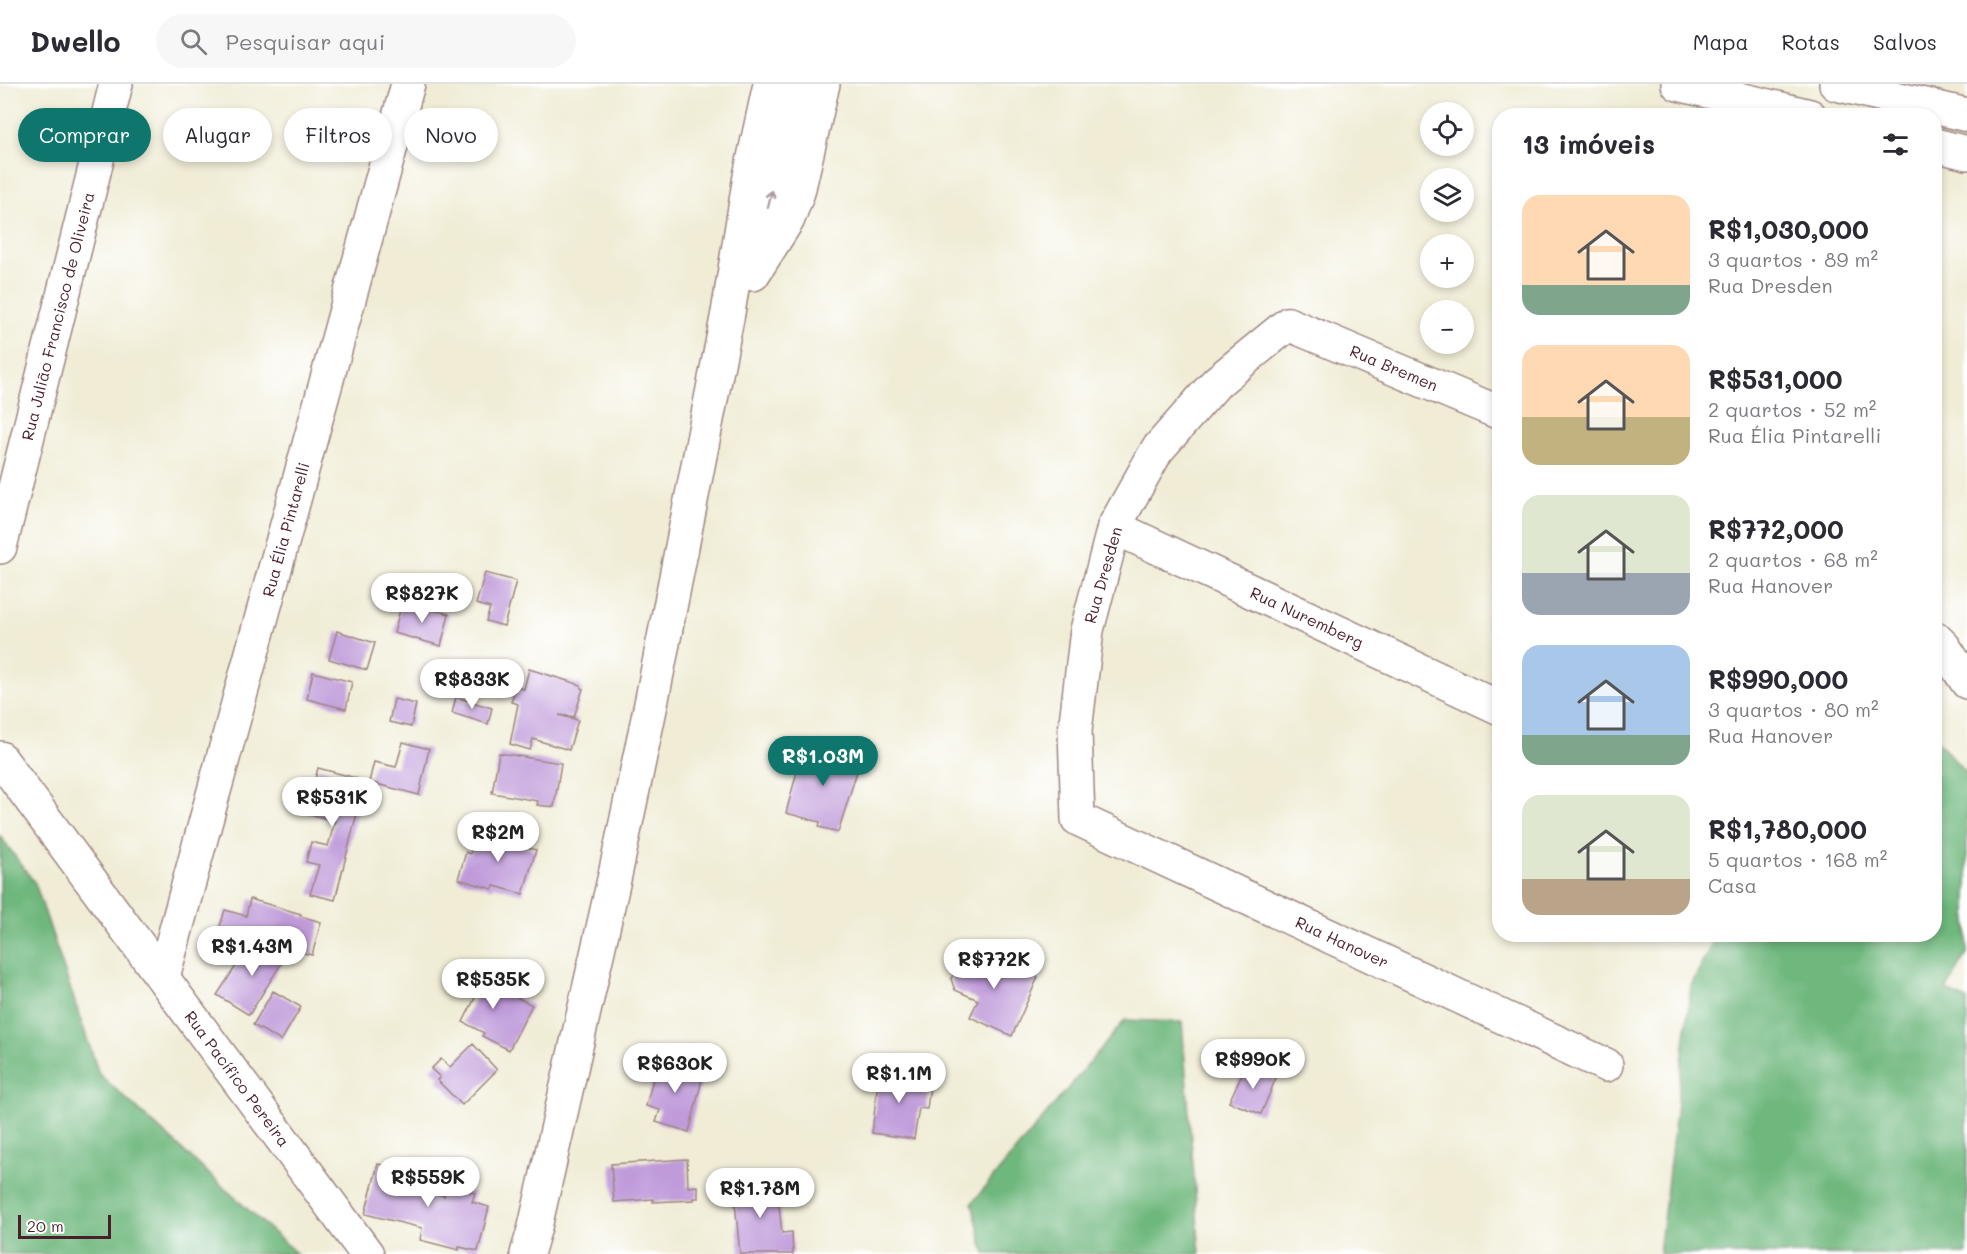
<!DOCTYPE html>
<html lang="pt">
<head>
<meta charset="utf-8">
<style>
  body { margin:0; font-family:Mali,sans-serif; background:#f7f7f7; color:#2b2b33; height:100vh; display:flex; flex-direction:column; font-size:22px; white-space:nowrap }
  * { box-sizing:border-box; margin:0 }
  p { font-size:20px; color:#7c7c81 }
  .icon { flex:none; width:33px; height:33px; fill:none; stroke:currentColor; stroke-width:2; stroke-linecap:round; stroke-linejoin:round }
  .map { position:relative; flex:1; overflow:hidden }
  .side { position:absolute; left:1492px; top:24px; width:450px; height:834px; display:flex; flex-direction:column; background:#fff; border-radius:24px; box-shadow:0 3px 9px #0003 }
  .side>* { flex:none }
  .guide { position:absolute; left:18px; top:24px; width:570px; height:54px; display:flex; gap:12px }
  .fabs { position:absolute; left:1420px; top:18px; display:grid; gap:12px }
  .fabs a { display:grid; place-items:center; width:54px; height:54px; border-radius:50%; background:#fff; box-shadow:0 3px 9px #0003; font-size:30px }
  .scale { position:absolute; left:18px; bottom:15px; width:93px; box-sizing:border-box; padding-left:6px; border:3px solid #4a1f2b; border-top:0; font-size:16px; line-height:21px; white-space:nowrap; color:#4a1f2b; -webkit-text-stroke:4px #fff; paint-order:stroke }
  .price { position:absolute; translate:-50% -51px; padding:0 14px; border-radius:21px; background:#fff; color:#222; font-size:20px; line-height:39px; filter:drop-shadow(0 2px 3px #0008) }
  .price::after { content:''; position:absolute; left:50%; top:36px; width:18px; height:14px; margin-left:-9px; background:inherit; clip-path:polygon(0 0,100% 0,50% 100%) }
  .price.on { background:#0f766e; color:#fff }
  ul { padding:0; list-style:none }
  li { display:flex; align-items:center; gap:18px; height:150px; padding:0 30px }
  li span { display:grid; place-items:center; flex:none; width:168px; height:120px; border-radius:18px; color:#555 }
  li>.icon { margin-inline-start:auto }
  span .icon { width:72px; height:72px; fill:#fffc; stroke-width:1 }
  li b { font-size:26px }
  h2 { display:flex; justify-content:space-between; align-items:center; height:72px; padding:0 30px; font-size:26px }
  .chip { padding:0 21px; border-radius:27px; background:#fff; box-shadow:0 3px 9px #0003; font-size:21px; line-height:54px }
  .chip.on { background:#0f766e; color:#fff }
  header { display:flex; align-items:center; gap:36px; box-sizing:border-box; height:84px; padding:0 30px; background:#fff; border-bottom:2px solid #e1e1e2 }
  header strong { font-size:28px }
  nav { display:flex; gap:33px; margin-inline-start:auto; font-size:21px }
  .search { width:420px; height:54px; background:#f7f7f7; display:flex; align-items:center; gap:15px; box-sizing:border-box; padding:0 21px; border-radius:33px; color:#7c7c81; font-size:22px }
  .map>svg:first-child { display:block }
  .forest { fill:#6eb77d; stroke:#5c6b54; stroke-width:1.5 }
  .building { fill:#c09bda }
  .lines { fill:none; stroke-linecap:round; stroke-linejoin:round }
  .minor-casing { stroke:#9d8680; stroke-width:36 }
  .secondary-casing { stroke:#9d8680; stroke-width:36 }
  .minor { stroke:#fff; stroke-width:33 }
  .secondary { stroke:#fff; stroke-width:33 }
  .oneway { stroke:#ae9aa0 }
  .labels { text-anchor:middle; stroke-width:6; stroke-linejoin:round; paint-order:stroke }
  .street-label { font-size:16px; fill:#4a1f2b; stroke:#fff }
</style>
</head>
<body>
<header>
<strong>Dwello</strong>
<div class="search"><svg class="icon" aria-label="search" viewBox="0 0 24 24"><circle cx="10" cy="10" r="6"/><path d="M15 15l6 6"/></svg>Pesquisar aqui</div>
<nav><a>Mapa</a><a>Rotas</a><a>Salvos</a></nav>
</header>
<div class="map">
<svg width="1967" height="1170" viewBox="0 0 1967 1170">
  <rect width="100%" height="100%" fill="#fff"/>
  <filter id="ink" filterUnits="userSpaceOnUse"><feTurbulence type="fractalNoise" baseFrequency=".0167" numOctaves="2"/><feDisplacementMap in="SourceGraphic" scale="12" xChannelSelector="R" yChannelSelector="G"/><feConvolveMatrix kernelMatrix="1 2 1 2 8 2 1 2 1" color-interpolation-filters="sRGB"/></filter>
  <filter id="wash" filterUnits="userSpaceOnUse"><feTurbulence type="fractalNoise" baseFrequency=".008" numOctaves="4" result="noise"/><feDisplacementMap in="SourceGraphic" scale="24" xChannelSelector="R" yChannelSelector="G"/><feGaussianBlur stdDeviation="1.35" result="paint"/><feColorMatrix in="noise" values="0 0 0 0 0 0 0 0 0 0 0 0 0 0 0 0 0 1.4 0 .05"/><feComposite in="paint" operator="in"/></filter>
  <g filter="url(#wash)">
    <rect width="100%" height="100%" fill="#f0ecd5"/>
    <!-- forest -->
    <path class="forest" d="M 1935,654 L 1967,690 L 1967,870 L 1946,906 L 1967,916 L 1967,1170 L 1659,1170 L 1691,902 L 1716,851 L 1935,850 Z
      M 0,752 L 35,799 L 99,990 L 297,1170 L 0,1170 Z
      M 1125,936 L 1182,938 L 1200,1170 L 985,1170 L 972,1119 Z"/>
    <g id="blocks">
      <!-- building -->
      <path class="building" d="M 485,489 L 516,497 L 504,542 L 486,537 L 490,524 L 476,520 Z
        M 402,518 L 449,530 L 441,562 L 394,549 Z
        M 337,547 L 375,559 L 367,586 L 329,575 Z
        M 529,585 L 581,601 L 581,604 L 583,605 L 574,633 L 559,631 L 578,636 L 569,666 L 533,655 L 530,666 L 510,660 L 518,620 L 511,618 L 516,603 L 524,605 Z
        M 313,588 L 352,598 L 346,625 L 307,615 Z
        M 456,613 L 492,624 L 488,640 L 452,629 Z
        M 394,615 L 416,620 L 411,643 L 389,638 Z
        M 403,658 L 429,665 L 419,711 L 369,698 L 374,678 L 396,683 Z
        M 804,661 L 860,678 L 838,748 L 819,743 L 820,738 L 786,729 Z
        M 499,669 L 561,679 L 554,723 L 537,721 L 538,717 L 492,709 Z
        M 318,684 L 356,694 L 355,699 L 365,701 L 361,717 L 351,715 L 347,727 L 357,729 L 335,816 L 310,810 L 319,781 L 306,778 L 311,758 L 328,762 L 335,737 L 306,729 Z
        M 477,747 L 522,759 L 521,762 L 536,766 L 523,810 L 494,802 L 493,805 L 458,795 L 466,768 L 470,770 Z
        M 250,815 L 301,830 L 300,832 L 321,838 L 312,871 L 291,866 L 289,868 L 218,849 L 225,826 L 246,832 Z
        M 251,859 L 288,869 L 249,931 L 217,911 Z
        M 973,866 L 1038,893 L 1012,952 L 970,933 L 978,916 L 955,906 L 951,895 L 955,886 L 960,883 L 966,867 L 972,869 Z
        M 461,886 L 532,921 L 509,966 L 482,952 L 484,949 L 463,938 L 475,914 L 453,902 Z
        M 273,907 L 301,923 L 281,957 L 253,941 Z
        M 473,960 L 497,986 L 462,1021 L 437,996 L 440,993 L 431,985 L 441,975 L 450,983 Z
        M 658,976 L 704,987 L 689,1048 L 656,1038 L 660,1026 L 646,1022 Z
        M 1246,981 L 1276,994 L 1261,1030 L 1229,1018 Z
        M 879,988 L 931,995 L 927,1025 L 919,1024 L 914,1055 L 872,1049 Z
        M 687,1075 L 688,1103 L 698,1102 L 698,1114 L 694,1114 L 694,1116 L 653,1118 L 653,1115 L 614,1118 L 611,1080 Z
        M 378,1080 L 432,1093 L 428,1107 L 444,1112 L 446,1101 L 475,1109 L 472,1118 L 489,1123 L 478,1167 L 459,1163 L 459,1166 L 420,1156 L 422,1144 L 365,1130 Z
        M 776,1095 L 782,1149 L 792,1148 L 793,1170 L 740,1170 L 733,1098 Z"/>
    </g>
  </g>
  <g filter="url(#ink)">
    <use href="#blocks" fill-opacity="0" stroke="#9d8680" stroke-width="1.5"/>
    <g class="lines">
      <!-- minor casing -->
      <g class="minor-casing">
        <g id="minor">
          <path d="M 1678,0 L 1810,32"/>
          <path d="M 1836,0 L 1967,31"/>
          <path d="M 1935,61 L 1967,69"/>
          <path d="M 753,190 L 788,135 L 798,108 L 823,0"/>
          <path id="s1" d="M 1500,329 L 1288,240 L 1217,298 L 1157,366 L 1114,443 L 1087,546 L 1075,647 L 1078,735 L 1606,981"/>
          <path id="s2" d="M 1114,443 L 1500,624"/>
          <path id="s3" d="M 0,463 L 116,0"/>
          <path d="M 1935,554 L 1944,563 L 1967,598"/>
          <path id="s4" d="M 0,674 L 367,1170"/>
          <path id="s5" d="M 163,893 L 408,0"/>
        </g>
      </g>
      <!-- secondary casing -->
      <g class="secondary-casing">
        <path id="secondary" d="M 748,180 L 765,138 L 797,0
          M 527,1170 L 535,1143 L 615,791 L 651,620 L 728,229 L 750,92 L 770,0"/>
      </g>
      <!-- minor -->
      <use href="#minor" class="minor"/>
      <!-- secondary -->
      <use href="#secondary" class="secondary"/>
    </g>
    <!-- one-way arrows -->
    <defs><path id="oneway-shaft" d="M-6 0H5M1.5-3L5.5 0L1.5 3" fill="none" stroke-width="1.6" stroke-linecap="round" stroke-linejoin="round" transform="scale(1.5)"/></defs>
    <use class="oneway" href="#oneway-shaft" transform="translate(770 115) rotate(-76)"/>
  </g>
  <g class="labels">
    <!-- street labels -->
    <g class="street-label">
      <text dy="6" stroke="none"><textPath href="#s3" startOffset="238">Rua Julião Francisco de Oliveira</textPath></text>
      <text transform="translate(1394 284) rotate(23)" y="6">Rua Bremen</text>
      <text dy="6" stroke="none"><textPath href="#s5" startOffset="464">Rua Élia Pintarelli</textPath></text>
      <text transform="translate(1103 491) rotate(-74)" y="6">Rua Dresden</text>
      <text dy="6" stroke="none"><textPath href="#s2" startOffset="213">Rua Nuremberg</textPath></text>
      <text dy="6" stroke="none"><textPath href="#s1" startOffset="1088">Rua Hanover</textPath></text>
      <text dy="6" stroke="none"><textPath href="#s4" startOffset="399">Rua Pacífico Pereira</textPath></text>
    </g>
  </g>
</svg>
<div class="fabs">
<a><svg class="icon" aria-label="locate" viewBox="0 0 24 24"><circle cx="12" cy="12" r="6"/><path d="M12 2v4M12 18v4M2 12h4M18 12h4"/></svg></a>
<a><svg class="icon" aria-label="layers" viewBox="0 0 24 24"><path d="M12 4l9 5-9 5-9-5zM3 14l9 5 9-5"/></svg></a>
<a>+</a>
<a>−</a>
</div>
<div class="scale">20 m</div>
<b class="price" style="left:422px;top:540px">R$827K</b>
<b class="price" style="left:472px;top:626px">R$833K</b>
<b class="price on" style="left:823px;top:703px">R$1.03M</b>
<b class="price" style="left:332px;top:744px">R$531K</b>
<b class="price" style="left:498px;top:779px">R$2M</b>
<b class="price" style="left:252px;top:893px">R$1.43M</b>
<b class="price" style="left:994px;top:906px">R$772K</b>
<b class="price" style="left:493px;top:926px">R$535K</b>
<b class="price" style="left:1253px;top:1006px">R$990K</b>
<b class="price" style="left:675px;top:1010px">R$630K</b>
<b class="price" style="left:899px;top:1020px">R$1.1M</b>
<b class="price" style="left:428px;top:1124px">R$559K</b>
<b class="price" style="left:760px;top:1135px">R$1.78M</b>
<div class="guide">
<a class="chip on">Comprar</a>
<a class="chip">Alugar</a>
<a class="chip">Filtros</a>
<a class="chip">Novo</a>
</div>
<section class="side">
<h2>13 imóveis<svg class="icon" aria-label="filters" viewBox="0 0 24 24"><path d="M4 7h16M4 17h16"/><circle cx="9" cy="7" r="2"/><circle cx="15" cy="17" r="2"/></svg></h2>
<ul>
<li><span style="background:linear-gradient(#ffd9b3 75%,#7fa58c 0)"><svg class="icon" aria-label="home" viewBox="0 0 24 24"><path d="M3 11l9-7 9 7M6 9v11h12V9"/></svg></span><div><b>R$1,030,000</b><p>3 quartos · 89 m²</p><p>Rua Dresden</p></div></li>
<li><span style="background:linear-gradient(#ffd9b3 60%,#c2b280 0)"><svg class="icon" aria-label="home" viewBox="0 0 24 24"><path d="M3 11l9-7 9 7M6 9v11h12V9"/></svg></span><div><b>R$531,000</b><p>2 quartos · 52 m²</p><p>Rua Élia Pintarelli</p></div></li>
<li><span style="background:linear-gradient(#dfe7d0 65%,#9aa5b1 0)"><svg class="icon" aria-label="home" viewBox="0 0 24 24"><path d="M3 11l9-7 9 7M6 9v11h12V9"/></svg></span><div><b>R$772,000</b><p>2 quartos · 68 m²</p><p>Rua Hanover</p></div></li>
<li><span style="background:linear-gradient(#a9c7e8 75%,#7fa58c 0)"><svg class="icon" aria-label="home" viewBox="0 0 24 24"><path d="M3 11l9-7 9 7M6 9v11h12V9"/></svg></span><div><b>R$990,000</b><p>3 quartos · 80 m²</p><p>Rua Hanover</p></div></li>
<li><span style="background:linear-gradient(#dfe7d0 70%,#b9a48a 0)"><svg class="icon" aria-label="home" viewBox="0 0 24 24"><path d="M3 11l9-7 9 7M6 9v11h12V9"/></svg></span><div><b>R$1,780,000</b><p>5 quartos · 168 m²</p><p>Casa</p></div></li>
</ul>
</section>
</div>
</body>
</html>
